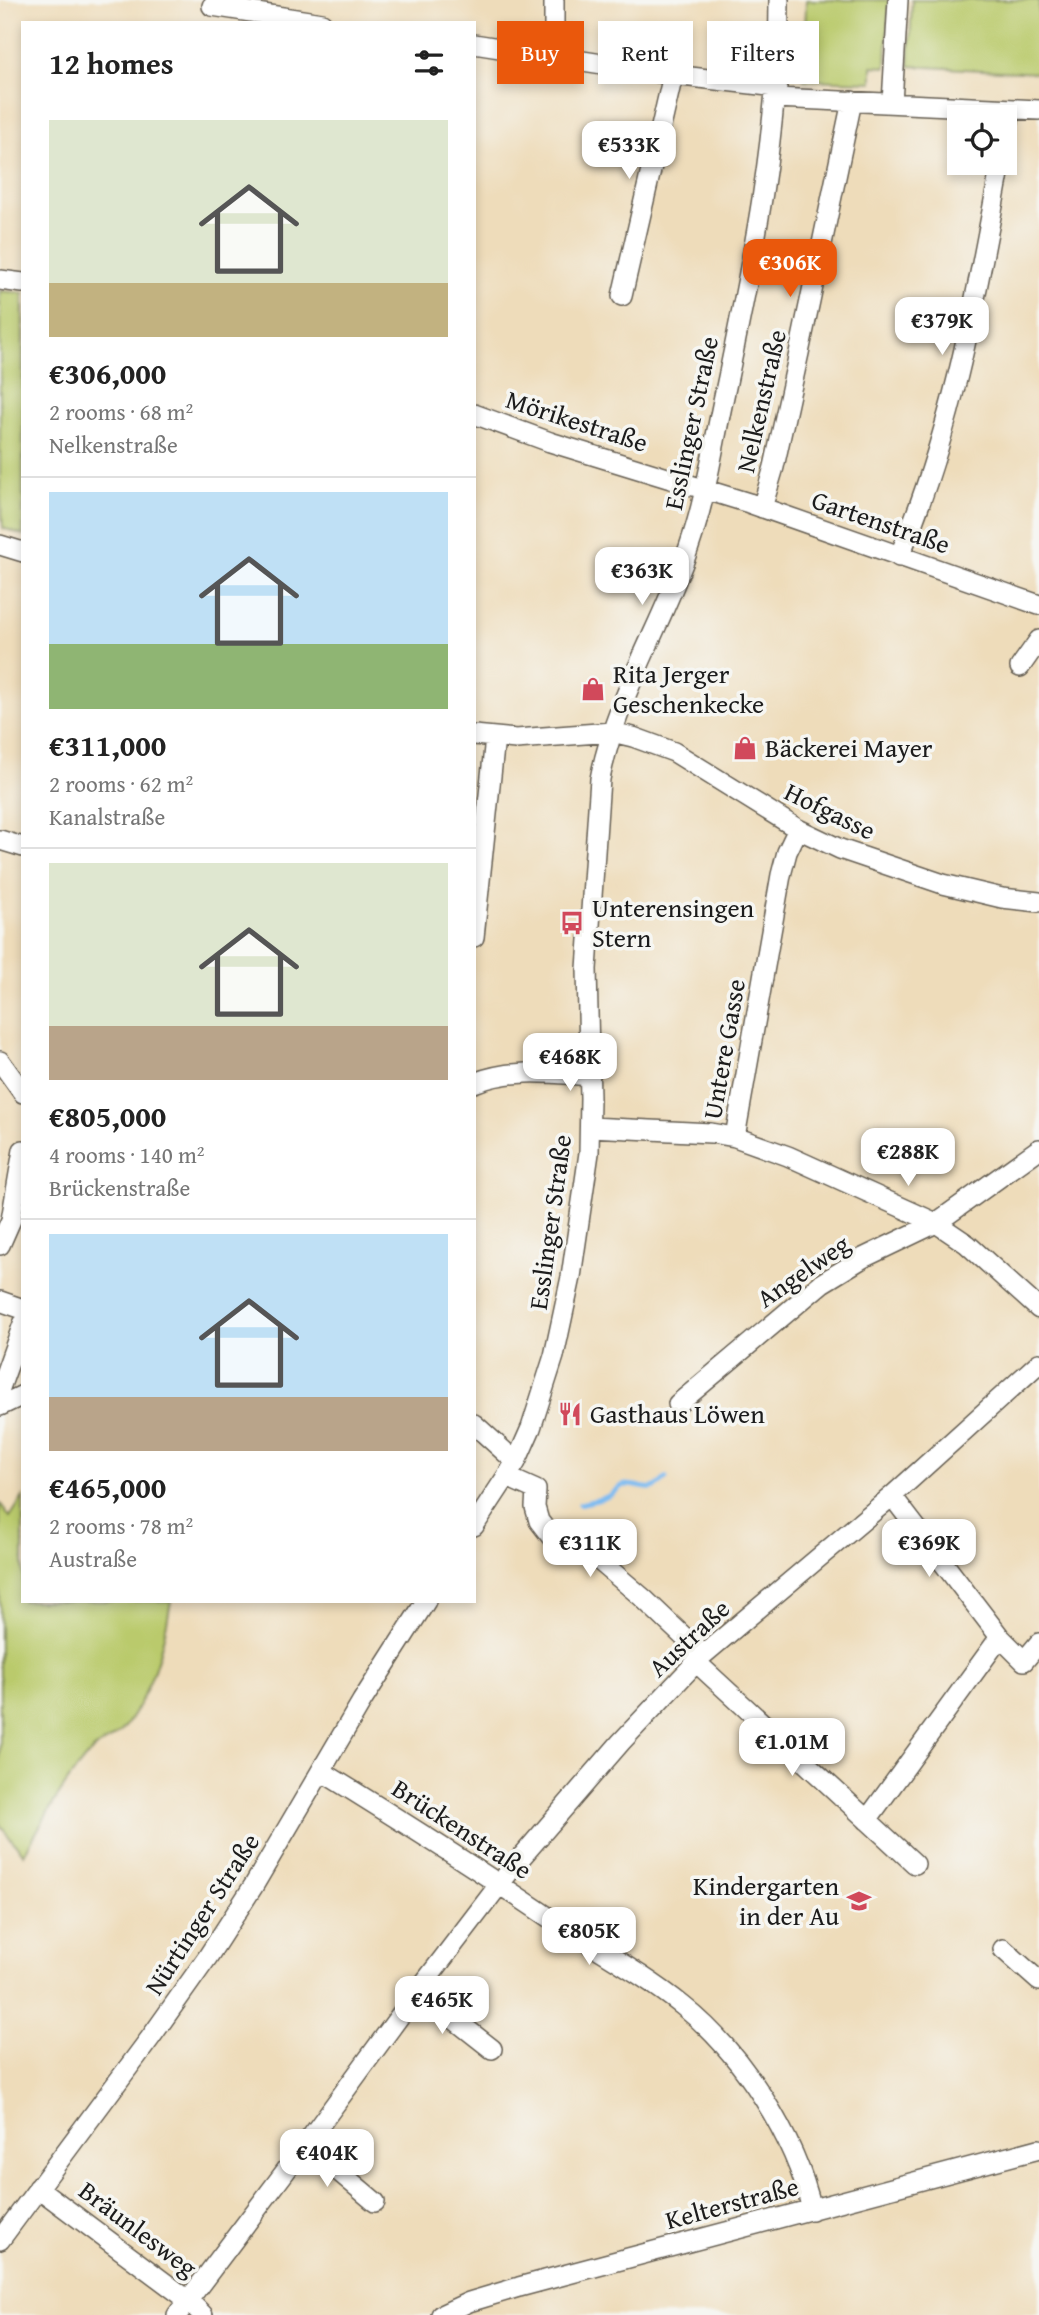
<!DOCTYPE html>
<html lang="en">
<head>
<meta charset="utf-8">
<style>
  body { margin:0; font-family:"Gentium Book Plus",serif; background:#f2f2f2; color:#222; height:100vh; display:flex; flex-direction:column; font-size:26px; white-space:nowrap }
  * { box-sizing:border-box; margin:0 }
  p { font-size:23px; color:#767676 }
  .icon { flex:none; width:38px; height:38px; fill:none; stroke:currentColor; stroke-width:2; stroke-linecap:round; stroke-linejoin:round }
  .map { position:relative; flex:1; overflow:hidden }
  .side { position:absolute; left:21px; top:21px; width:455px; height:1582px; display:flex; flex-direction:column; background:#fff; border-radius:0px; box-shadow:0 4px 10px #0003 }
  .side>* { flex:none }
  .guide { position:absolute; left:497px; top:21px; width:436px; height:63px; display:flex; gap:14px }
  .tools { position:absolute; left:947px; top:105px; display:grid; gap:14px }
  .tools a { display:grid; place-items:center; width:70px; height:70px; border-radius:0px; background:#fff; box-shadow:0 4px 10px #0003; font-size:35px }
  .price { position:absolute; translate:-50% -60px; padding:0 16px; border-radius:14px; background:#fff; color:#222; font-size:23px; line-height:46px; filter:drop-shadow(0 2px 4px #0008) }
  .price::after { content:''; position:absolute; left:50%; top:42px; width:21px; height:16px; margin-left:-10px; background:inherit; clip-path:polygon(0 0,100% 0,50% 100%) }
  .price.selected { background:#ea580c; color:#fff }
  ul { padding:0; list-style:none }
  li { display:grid; align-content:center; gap:14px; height:371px; padding:0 28px }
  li+li { border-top:2px solid #e0e0e0 }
  li span { display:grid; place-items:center; height:217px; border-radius:0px; color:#555 }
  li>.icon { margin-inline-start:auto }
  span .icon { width:126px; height:126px; fill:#fffc; stroke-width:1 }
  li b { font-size:30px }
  h2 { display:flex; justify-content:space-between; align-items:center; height:84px; padding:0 28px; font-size:30px }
  .pill { padding:0 24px; border-radius:0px; background:#fff; box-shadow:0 4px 10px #0003; font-size:24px; line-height:63px }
  .pill.selected { background:#ea580c; color:#fff }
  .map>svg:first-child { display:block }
  .green { fill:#baca6c; stroke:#6b7344; stroke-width:2 }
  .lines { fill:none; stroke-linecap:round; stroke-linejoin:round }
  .stream { stroke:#7ebcf1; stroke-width:5 }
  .minor-casing { stroke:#665f53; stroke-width:22 }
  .minor { stroke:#fff; stroke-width:19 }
  .labels { text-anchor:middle; stroke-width:7; stroke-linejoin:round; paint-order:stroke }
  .street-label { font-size:26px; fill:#1c1c1c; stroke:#f6f6f2 }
  .poi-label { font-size:26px; fill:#1c1c1c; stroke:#f6f6f2; text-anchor:start }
</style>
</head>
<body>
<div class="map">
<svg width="1039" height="2315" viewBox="0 0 1039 2315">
  <rect width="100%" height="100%" fill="#f6f6f2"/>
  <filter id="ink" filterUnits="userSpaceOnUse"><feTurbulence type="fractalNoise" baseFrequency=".0143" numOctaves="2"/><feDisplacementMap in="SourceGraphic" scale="14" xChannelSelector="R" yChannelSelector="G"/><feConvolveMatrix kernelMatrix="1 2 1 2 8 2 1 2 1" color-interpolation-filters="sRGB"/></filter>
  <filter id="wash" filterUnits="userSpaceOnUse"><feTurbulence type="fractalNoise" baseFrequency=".00686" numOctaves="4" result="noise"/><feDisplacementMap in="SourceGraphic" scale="28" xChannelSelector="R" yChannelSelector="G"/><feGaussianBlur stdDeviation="1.57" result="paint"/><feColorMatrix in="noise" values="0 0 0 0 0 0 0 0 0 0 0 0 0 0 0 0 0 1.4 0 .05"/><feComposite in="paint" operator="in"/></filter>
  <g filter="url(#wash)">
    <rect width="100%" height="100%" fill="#eedcba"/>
    <!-- green -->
    <path class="green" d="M 806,0 L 889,0 L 886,67 L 872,66 L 872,82 L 804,80 Z
      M 912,0 L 1039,0 L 1039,73 L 909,66 Z
      M 0,291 L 23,293 L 23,535 L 3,528 L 0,490 Z
      M 23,1497 L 23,1601 L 171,1601 C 164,1644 151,1691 126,1726 C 117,1739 102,1741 92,1751 C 64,1781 45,1818 24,1854 L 0,1826 L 0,1503 L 10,1517 Z"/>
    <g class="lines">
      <!-- stream -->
      <path class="stream" d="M 580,1504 C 590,1501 604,1500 612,1494 C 617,1490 619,1486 626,1485 C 644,1485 651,1496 666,1478"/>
    </g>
  </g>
  <g filter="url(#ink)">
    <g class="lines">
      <!-- minor casing -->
      <g class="minor-casing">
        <path id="minor" d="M 212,6 L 322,23
          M 474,44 L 673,75 L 777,87
          M 554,56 L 554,0
          M 776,98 L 1039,110
          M 892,103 L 898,0
          M 1004,146 L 1011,109
          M 0,280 L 23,283
          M 622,296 L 673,75
          M 474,414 L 550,442 L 749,503 L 1039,605
          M 762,508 L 774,467 L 799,353 L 852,101
          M 0,545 L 23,552
          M 899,557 C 953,431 976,297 1001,163
          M 1020,667 L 1039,640
          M 474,735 L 516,739 L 612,732 L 633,737 L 674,752 L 798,829 L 840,849 L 943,884 L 1002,898 L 1039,902
          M 0,840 L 23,847
          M 474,937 L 495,738
          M 0,1061 L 23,1093
          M 474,1083 C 512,1068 550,1073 590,1076
          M 590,1127 L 711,1133 L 735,1137 L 788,1156 L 936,1223 L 967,1244 L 1039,1309
          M 735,1137 L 781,875 L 787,852 L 798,829
          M 0,1245 L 11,1220 L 23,1150
          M 0,1301 L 23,1309
          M 0,1388 L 23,1324
          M 678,1404 L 822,1283 L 863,1258 L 936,1223 L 1039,1149
          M 0,1406 L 23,1395
          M 474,1424 L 516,1462
          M 507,1477 L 536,1490 L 535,1507 L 539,1521 L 553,1539 L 567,1544 L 582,1546 L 643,1598 L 703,1655
          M 892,1496 L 1000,1637
          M 474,1526 L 516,1462 L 531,1428 L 554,1356 L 571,1277 L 589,1153 L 590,1098 L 587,969 L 600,779 C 616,696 662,626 689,547 C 707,495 714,440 726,387 C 753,259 779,131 779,0
          M 697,1663 L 915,1864
          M 321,1771 C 400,1820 478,1869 554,1921 C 597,1949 643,1974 683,2006 C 742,2053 795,2136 812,2210
          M 867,1820 L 1000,1637 L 1024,1661 L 1039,1643
          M 1003,1949 L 1039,1981
          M 418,1991 L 492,2049
          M 306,2144 L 375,2202
          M 38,2188 L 188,2300 L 203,2315
          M 0,2240 L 151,2037 L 207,1958 L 254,1885 L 362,1701 L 426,1601
          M 177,2315 L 306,2144 L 418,1991 L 512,1868 L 621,1742 L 703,1655 L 892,1496 L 1039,1363
          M 441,2315 L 469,2302 L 519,2287 L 1039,2149"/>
      </g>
      <!-- minor -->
      <use href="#minor" class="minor"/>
    </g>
  </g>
  <!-- icons -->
  <defs>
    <g id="shop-bare" transform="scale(1.89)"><path d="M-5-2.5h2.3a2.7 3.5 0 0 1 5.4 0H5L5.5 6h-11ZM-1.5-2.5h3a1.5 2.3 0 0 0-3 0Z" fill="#d1495b" stroke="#f6f6f2" stroke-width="2.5" paint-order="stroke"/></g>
    <g id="bus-bare" transform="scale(1.89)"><path d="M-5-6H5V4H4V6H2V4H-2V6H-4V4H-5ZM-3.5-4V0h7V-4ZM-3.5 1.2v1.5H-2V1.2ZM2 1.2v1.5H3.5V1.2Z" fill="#d1495b" stroke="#f6f6f2" stroke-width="2.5" paint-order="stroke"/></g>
    <g id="restaurant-bare" transform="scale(1.89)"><path d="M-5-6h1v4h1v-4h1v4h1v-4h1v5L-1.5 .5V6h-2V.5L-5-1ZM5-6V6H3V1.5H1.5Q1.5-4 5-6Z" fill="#d1495b" stroke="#f6f6f2" stroke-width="2.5" paint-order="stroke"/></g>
    <g id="school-bare" transform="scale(1.89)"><path d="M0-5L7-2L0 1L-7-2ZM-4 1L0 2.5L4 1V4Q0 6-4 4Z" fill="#d1495b" stroke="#f6f6f2" stroke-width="2.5" paint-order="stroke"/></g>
  </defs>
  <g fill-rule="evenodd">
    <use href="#shop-bare" x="593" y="689"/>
    <use href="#shop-bare" x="745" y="748"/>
    <use href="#bus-bare" x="572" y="923"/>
    <use href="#restaurant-bare" x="570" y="1414"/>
    <use href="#school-bare" x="859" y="1901"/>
  </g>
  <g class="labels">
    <!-- street labels -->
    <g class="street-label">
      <text transform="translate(761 401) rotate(-77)" y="9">Nelkenstraße</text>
      <text transform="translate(577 421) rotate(18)" y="9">Mörikestraße</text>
      <text transform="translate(691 423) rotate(-78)" y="9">Esslinger Straße</text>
      <text transform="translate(881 522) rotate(19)" y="9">Gartenstraße</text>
      <text transform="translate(830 811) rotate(26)" y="9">Hofgasse</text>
      <text transform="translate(724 1049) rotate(-80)" y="9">Untere Gasse</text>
      <text transform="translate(550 1222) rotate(-82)" y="9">Esslinger Straße</text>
      <text transform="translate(803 1271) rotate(-35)" y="9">Angelweg</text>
      <text transform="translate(689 1638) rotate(-43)" y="9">Austraße</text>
      <text transform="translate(462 1829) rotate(33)" y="9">Brückenstraße</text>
      <text transform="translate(202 1914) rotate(-57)" y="9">Nürtinger Straße</text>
      <text transform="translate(732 2203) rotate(-15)" y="9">Kelterstraße</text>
      <text transform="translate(138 2229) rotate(37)" y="9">Bräunlesweg</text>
    </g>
    <!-- poi labels -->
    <g class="poi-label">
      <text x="613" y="683">Rita Jerger<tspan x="613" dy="30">Geschenkecke</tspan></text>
      <text x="765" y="757">Bäckerei Mayer</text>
      <text x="592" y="917">Unterensingen<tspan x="592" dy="30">Stern</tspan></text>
      <text x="590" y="1423">Gasthaus Löwen</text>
      <text x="839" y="1895" text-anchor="end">Kindergarten<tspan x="839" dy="30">in der Au</tspan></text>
    </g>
  </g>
</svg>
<div class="tools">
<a><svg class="icon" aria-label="locate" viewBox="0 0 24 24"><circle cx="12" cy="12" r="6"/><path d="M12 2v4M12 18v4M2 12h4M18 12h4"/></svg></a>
</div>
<b class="price" style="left:629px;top:181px">€533K</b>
<b class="price selected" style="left:790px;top:299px">€306K</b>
<b class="price" style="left:942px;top:357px">€379K</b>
<b class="price" style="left:642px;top:607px">€363K</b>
<b class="price" style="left:570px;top:1093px">€468K</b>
<b class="price" style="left:908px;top:1188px">€288K</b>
<b class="price" style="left:590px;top:1579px">€311K</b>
<b class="price" style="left:929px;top:1579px">€369K</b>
<b class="price" style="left:792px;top:1778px">€1.01M</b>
<b class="price" style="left:589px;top:1967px">€805K</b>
<b class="price" style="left:442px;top:2036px">€465K</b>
<b class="price" style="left:327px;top:2189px">€404K</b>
<div class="guide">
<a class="pill selected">Buy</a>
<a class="pill">Rent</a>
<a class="pill">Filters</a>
</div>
<section class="side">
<h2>12 homes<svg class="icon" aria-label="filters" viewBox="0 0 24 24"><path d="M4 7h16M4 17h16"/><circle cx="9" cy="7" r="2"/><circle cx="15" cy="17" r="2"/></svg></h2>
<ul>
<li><span style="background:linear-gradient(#dfe7d0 75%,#c2b280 0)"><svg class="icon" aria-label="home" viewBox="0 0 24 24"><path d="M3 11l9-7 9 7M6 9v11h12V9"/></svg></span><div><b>€306,000</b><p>2 rooms · 68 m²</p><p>Nelkenstraße</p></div></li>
<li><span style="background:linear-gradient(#bfe0f5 70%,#8fb573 0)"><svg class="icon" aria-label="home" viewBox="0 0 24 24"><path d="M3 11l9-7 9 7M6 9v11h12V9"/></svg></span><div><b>€311,000</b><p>2 rooms · 62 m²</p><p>Kanalstraße</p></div></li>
<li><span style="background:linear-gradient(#dfe7d0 75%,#b9a48a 0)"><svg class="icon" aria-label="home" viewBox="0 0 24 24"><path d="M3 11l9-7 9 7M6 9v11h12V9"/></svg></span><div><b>€805,000</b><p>4 rooms · 140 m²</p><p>Brückenstraße</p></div></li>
<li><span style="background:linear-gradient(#bfe0f5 75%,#b9a48a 0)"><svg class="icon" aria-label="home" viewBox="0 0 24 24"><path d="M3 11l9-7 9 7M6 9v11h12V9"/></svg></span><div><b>€465,000</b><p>2 rooms · 78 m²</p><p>Austraße</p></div></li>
</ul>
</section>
</div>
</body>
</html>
